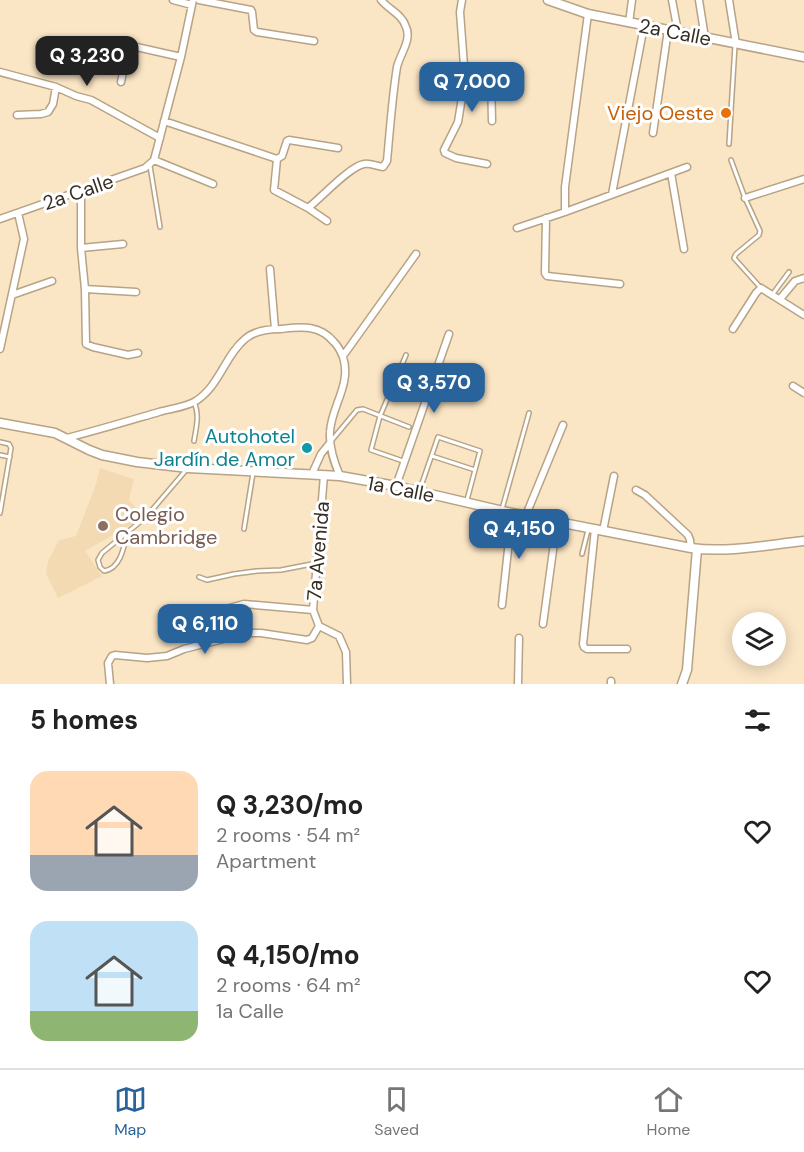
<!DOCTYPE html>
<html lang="en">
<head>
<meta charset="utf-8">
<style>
  body { margin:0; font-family:"DM Sans",sans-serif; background:#f2f2f2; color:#222; height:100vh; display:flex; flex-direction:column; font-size:22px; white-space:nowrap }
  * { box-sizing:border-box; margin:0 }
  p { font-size:20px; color:#767676 }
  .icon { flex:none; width:33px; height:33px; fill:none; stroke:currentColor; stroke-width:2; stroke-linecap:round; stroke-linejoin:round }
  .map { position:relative; height:684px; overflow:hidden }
  .drawer { display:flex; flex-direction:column; background:#fff; flex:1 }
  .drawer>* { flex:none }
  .controls { position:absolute; left:732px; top:612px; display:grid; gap:12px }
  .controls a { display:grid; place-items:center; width:54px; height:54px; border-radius:50%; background:#fff; box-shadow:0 3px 15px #0003; font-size:30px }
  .price { position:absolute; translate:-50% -51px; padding:0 14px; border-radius:12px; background:#28639b; color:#fff; font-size:20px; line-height:39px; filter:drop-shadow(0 2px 3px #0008) }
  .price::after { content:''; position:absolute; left:50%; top:36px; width:18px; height:14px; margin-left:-9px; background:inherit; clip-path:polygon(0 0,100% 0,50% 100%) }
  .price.active { background:#222; color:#fff }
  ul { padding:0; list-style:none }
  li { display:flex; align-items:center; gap:18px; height:150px; padding:0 30px }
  li span { display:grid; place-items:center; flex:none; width:168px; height:120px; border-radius:18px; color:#555 }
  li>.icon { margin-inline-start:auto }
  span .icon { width:72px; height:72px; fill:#fffc; stroke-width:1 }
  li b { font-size:26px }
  h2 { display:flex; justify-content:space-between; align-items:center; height:72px; padding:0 30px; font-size:26px }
  .tabs { display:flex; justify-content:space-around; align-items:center; height:84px; border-top:2px solid #e0e0e0; background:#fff; font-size:16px; color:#767676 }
  .tabs a { display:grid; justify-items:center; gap:3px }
  .tabs .active { color:#28639b }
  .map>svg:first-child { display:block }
  .built { fill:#f4dab3 }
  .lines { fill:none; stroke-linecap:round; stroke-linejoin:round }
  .lane-casing { stroke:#b7a385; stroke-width:6 }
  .street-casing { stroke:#b7a385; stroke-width:9 }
  .secondary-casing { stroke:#b7a385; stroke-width:11 }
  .lane { stroke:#fff; stroke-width:3 }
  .street { stroke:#fff; stroke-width:6 }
  .secondary { stroke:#fff; stroke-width:8 }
  .food-dot { fill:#e8710a; stroke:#fff; stroke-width:2 }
  .culture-dot { fill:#0f9aa8; stroke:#fff; stroke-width:2 }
  .education-dot { fill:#8d6e63; stroke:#fff; stroke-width:2 }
  .labels { text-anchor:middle; stroke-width:6; stroke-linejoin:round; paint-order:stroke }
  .street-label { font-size:20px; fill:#352d21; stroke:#fff }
  .food-label { font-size:20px; fill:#c56008; stroke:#fff; text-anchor:end }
  .culture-label { font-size:20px; fill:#0d838f; stroke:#fff; text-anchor:end }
  .education-label { font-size:20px; fill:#785e54; stroke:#fff; text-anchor:start }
</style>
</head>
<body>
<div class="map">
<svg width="804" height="684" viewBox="0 0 804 684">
  <rect width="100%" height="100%" fill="#fae5c5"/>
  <!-- built -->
  <path class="built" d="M 100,468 L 134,479 L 129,500 L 144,517 L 85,551 L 102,576 L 58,598 L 46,574 L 48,561 L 59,540 L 76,536 L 96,484 Z"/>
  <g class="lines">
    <!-- lane casing -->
    <g class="lane-casing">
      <path id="lane" d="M 729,144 L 735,45
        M 731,160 L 745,198 L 760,231 L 759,235 L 736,254 L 734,258 L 760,287
        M 150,166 L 160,227
        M 772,295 L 789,272
        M 332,440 L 357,410 L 363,409 L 409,427
        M 194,441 C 196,428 200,415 194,402
        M 0,442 L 9,444 L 11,448 L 0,513
        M 0,455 L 10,457
        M 432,456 L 475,470
        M 403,461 L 371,450 L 380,416 L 406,355
        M 420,489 L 438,437 L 480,451 L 467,500
        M 502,509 L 529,413
        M 244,529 L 253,473
        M 127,533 C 124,546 121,569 104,571 L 100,567 L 98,560 L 102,553 L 146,517 L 187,469
        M 582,554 L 588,530
        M 199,577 L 207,580 L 234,574 L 257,571 L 281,570 L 317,563"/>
    </g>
    <!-- street casing -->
    <g class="street-casing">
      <path id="street" d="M 173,0 L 192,5
        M 199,0 L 251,10 L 252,12 L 254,30 L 257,32 L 314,41
        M 462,0 L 460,12 L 465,79
        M 672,0 L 678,32
        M 699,0 L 705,38
        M 729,0 L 736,44
        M 629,23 L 632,0
        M 0,72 L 56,87 L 76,96 L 91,100 L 160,138
        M 121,82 L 128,48 L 132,46 L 181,57
        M 17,115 L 41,114 L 48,112 L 53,104 L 56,87
        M 164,121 L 277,159 L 282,156 L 287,141 L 289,140 L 338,148
        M 653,133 L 668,30
        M 277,159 L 274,190 L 308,208 L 327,221
        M 154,160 L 181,57 L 193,0
        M 154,160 L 213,184
        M 487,164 L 456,158 L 445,153 L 444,150 L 458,122 L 465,79 C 474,74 483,67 491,77 L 492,121
        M 671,173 L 684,249
        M 81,191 L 81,248 L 85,289 L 86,344 L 93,347 L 128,355 L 138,353
        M 612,194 L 644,26
        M 745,198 L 804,179
        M 308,208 C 321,198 350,166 364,164 C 370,163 376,166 383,167 L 387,161 C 390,130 392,98 397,67 C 400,54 412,40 406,27 C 402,14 389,10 381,0
        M 565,212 L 565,187 L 588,14
        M 546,218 L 545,273 L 547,276 L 620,284
        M 0,219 L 145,168 L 154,160
        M 517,228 L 565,212 L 687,167
        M 81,248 L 123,244
        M 270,269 L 275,329
        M 85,289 L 136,292
        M 12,295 L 52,281
        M 780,299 L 795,281 L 804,278
        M 733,329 L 756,293 L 761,288 L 804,315
        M 0,349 L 24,239 L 18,213
        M 343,356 L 416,254
        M 793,386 L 804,393
        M 67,438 C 98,430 128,421 159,412 C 169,409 185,407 194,402 C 219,388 225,355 245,339 C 254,331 269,329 280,329 C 301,327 319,324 334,342 C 338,346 341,352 343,357 C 352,384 331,407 330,432 C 329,448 334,462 340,476
        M 312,474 L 321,454 L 329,444
        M 324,475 L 313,610 L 319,626 L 339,636 L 346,652 L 347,684
        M 396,486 L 449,334
        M 636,490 L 645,495 L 688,535 L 690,540 L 691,548
        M 526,515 L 563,425
        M 595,529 L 583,644 L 584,647 L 587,649 L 627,649
        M 603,531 L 614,476
        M 502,605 L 512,513
        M 197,617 L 244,604 L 313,610
        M 543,624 L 557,521
        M 611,681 L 611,684
        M 110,684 L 108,663 L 112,656 L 115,655 L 147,658 L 167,656 L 184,649 L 247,633 L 261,633 L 307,640 L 312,638 L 319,626
        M 518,684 L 519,638"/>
    </g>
    <!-- secondary casing -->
    <g class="secondary-casing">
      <path id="secondary" d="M 548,0 L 588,14 L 804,57
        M 0,423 L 55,433 L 89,450 L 102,455 L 137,462 L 188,468 L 340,476 L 396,486 L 512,513 L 691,548 C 728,553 767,545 804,541
        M 682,684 L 687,670 L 697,549"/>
    </g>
    <!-- lane -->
    <use href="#lane" class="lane"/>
    <!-- street -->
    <use href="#street" class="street"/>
    <!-- secondary -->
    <use href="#secondary" class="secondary"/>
  </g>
  <!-- markers -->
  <circle class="food-dot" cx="726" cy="113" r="6"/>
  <circle class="culture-dot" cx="307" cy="448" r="6"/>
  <circle class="education-dot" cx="103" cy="526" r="6"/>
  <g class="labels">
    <!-- street labels -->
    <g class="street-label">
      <text transform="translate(675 32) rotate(11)" y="7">2a Calle</text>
      <text transform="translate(78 192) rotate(-19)" y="7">2a Calle</text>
      <text transform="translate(401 489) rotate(11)" y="7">1a Calle</text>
      <text transform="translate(318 551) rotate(-85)" y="7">7a Avenida</text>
    </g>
    <!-- food labels -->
    <g class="food-label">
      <text x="714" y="120">Viejo Oeste</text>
    </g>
    <!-- culture labels -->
    <g class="culture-label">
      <text x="295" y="443">Autohotel<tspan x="295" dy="23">Jardín de Amor</tspan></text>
    </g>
    <!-- education labels -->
    <g class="education-label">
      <text x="115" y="521">Colegio<tspan x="115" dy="23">Cambridge</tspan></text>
    </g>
  </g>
</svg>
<div class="controls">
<a><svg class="icon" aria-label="layers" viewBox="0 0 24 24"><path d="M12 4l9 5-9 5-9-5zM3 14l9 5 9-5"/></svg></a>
</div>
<b class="price active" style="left:87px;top:87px">Q 3,230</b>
<b class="price" style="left:472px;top:113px">Q 7,000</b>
<b class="price" style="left:434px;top:414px">Q 3,570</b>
<b class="price" style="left:519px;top:560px">Q 4,150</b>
<b class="price" style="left:205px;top:655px">Q 6,110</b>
</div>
<section class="drawer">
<h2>5 homes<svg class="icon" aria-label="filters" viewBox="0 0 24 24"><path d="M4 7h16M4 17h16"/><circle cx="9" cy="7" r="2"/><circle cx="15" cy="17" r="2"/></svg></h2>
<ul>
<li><span style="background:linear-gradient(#ffd9b3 70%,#9aa5b1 0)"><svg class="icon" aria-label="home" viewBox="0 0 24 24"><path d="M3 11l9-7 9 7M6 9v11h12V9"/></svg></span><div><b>Q 3,230/mo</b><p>2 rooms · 54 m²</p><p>Apartment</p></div><svg class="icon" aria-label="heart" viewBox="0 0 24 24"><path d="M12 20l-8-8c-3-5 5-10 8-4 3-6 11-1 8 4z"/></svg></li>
<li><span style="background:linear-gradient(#bfe0f5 75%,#8fb573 0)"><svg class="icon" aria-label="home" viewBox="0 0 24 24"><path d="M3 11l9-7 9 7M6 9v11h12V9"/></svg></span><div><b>Q 4,150/mo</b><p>2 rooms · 64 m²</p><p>1a Calle</p></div><svg class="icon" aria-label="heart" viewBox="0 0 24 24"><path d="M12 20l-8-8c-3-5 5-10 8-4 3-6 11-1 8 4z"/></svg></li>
</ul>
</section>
<nav class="tabs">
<a class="active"><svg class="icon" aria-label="map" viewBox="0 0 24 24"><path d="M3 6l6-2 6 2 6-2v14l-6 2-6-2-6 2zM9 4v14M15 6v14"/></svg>Map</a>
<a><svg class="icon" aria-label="saved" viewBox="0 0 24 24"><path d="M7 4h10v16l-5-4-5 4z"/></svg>Saved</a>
<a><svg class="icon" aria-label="home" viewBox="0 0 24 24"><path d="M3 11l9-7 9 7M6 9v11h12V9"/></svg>Home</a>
</nav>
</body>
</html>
